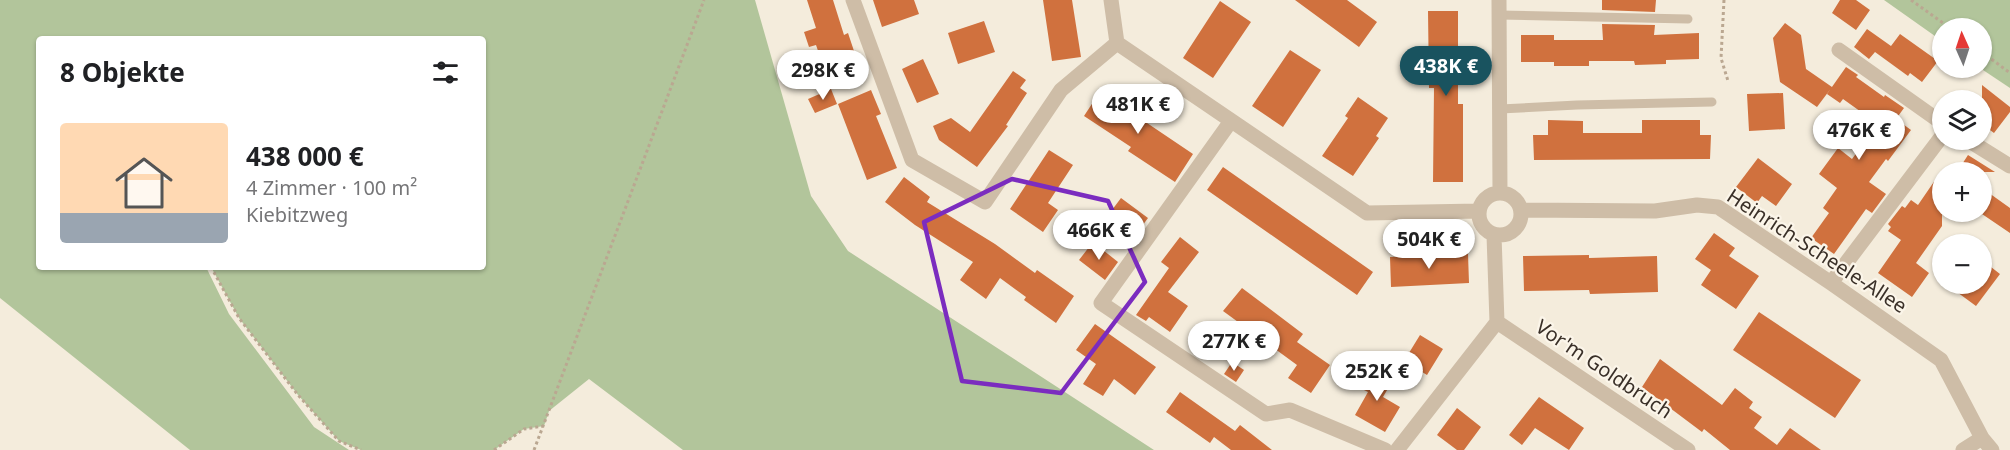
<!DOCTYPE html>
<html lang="de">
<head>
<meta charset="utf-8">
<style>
  body { margin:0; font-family:"Noto Sans",sans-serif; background:#f6f6f6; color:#202124; height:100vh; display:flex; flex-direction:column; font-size:22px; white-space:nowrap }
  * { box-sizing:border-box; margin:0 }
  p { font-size:20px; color:#757577 }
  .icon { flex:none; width:33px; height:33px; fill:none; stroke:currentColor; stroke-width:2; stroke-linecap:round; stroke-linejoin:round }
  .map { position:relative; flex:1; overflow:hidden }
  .side { position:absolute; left:36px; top:36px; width:450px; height:234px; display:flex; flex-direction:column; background:#fff; border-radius:6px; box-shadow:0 2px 4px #0004 }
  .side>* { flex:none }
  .needle { width:39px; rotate:357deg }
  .controls { position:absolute; left:1932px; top:18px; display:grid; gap:12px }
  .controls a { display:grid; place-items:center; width:60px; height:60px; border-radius:50%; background:#fff; box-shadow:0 2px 4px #0004; font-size:30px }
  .price { position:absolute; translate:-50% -51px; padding:0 14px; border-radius:21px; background:#fff; color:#222; font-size:20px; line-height:39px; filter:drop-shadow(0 2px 3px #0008) }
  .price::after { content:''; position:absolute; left:50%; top:36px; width:18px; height:14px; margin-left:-9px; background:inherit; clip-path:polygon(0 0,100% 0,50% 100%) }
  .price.active { background:#19535f; color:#fff }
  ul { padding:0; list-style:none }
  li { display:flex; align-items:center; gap:18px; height:150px; padding:0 24px }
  li span { display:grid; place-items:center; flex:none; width:168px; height:120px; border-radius:6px; color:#555 }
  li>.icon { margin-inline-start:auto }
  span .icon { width:72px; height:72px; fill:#fffc; stroke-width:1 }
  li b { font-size:26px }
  h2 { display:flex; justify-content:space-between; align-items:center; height:72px; padding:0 24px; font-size:26px }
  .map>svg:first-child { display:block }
  .green { fill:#b2c59b }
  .building { fill:#d0713e }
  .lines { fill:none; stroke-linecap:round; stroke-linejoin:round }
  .path { stroke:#baa791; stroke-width:3; stroke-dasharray:3 3; stroke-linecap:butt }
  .service { stroke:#cebda7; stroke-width:9 }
  .minor { stroke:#cebda7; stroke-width:15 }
  .marked { fill:none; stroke:#7b2cbf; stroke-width:4.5; stroke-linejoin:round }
  .labels { text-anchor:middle; stroke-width:4.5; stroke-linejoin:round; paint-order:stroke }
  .street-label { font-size:20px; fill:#3a3028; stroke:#fbf5e9 }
</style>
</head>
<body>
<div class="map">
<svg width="2010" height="450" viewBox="0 0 2010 450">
  <rect width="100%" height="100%" fill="#f4ecdc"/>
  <!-- green -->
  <path class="green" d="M 0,0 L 755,0 L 811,196 L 848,251 L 1154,450 L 683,450 L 589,379 L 549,411 L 544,426 L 524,429 L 494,450 L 361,450 L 339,441 L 298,395 L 239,318 L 211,267 L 483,267 L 483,39 L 39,39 L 39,267 L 206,267 L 229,314 L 314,427 L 349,450 L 190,450 L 0,298 Z
    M 1884,0 L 2010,0 L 2010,88 L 1980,68 L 1982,28 L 1942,28 L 1942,41 Z"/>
  <!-- building -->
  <path class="building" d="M 807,0 L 833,0 L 844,35 L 848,33 L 856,57 L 824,68 L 816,45 L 809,47 L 804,32 L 816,28 Z
    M 873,0 L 914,0 L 919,14 L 882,27 Z
    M 1043,0 L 1072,0 L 1081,57 L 1052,61 Z
    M 1295,0 L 1347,0 L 1377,22 L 1359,47 Z
    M 1602,0 L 1656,0 L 1655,12 L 1602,10 Z
    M 1840,0 L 1856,0 L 1870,10 L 1856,30 L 1832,13 Z
    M 1220,1 L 1251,22 L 1213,78 L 1183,58 Z
    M 1428,11 L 1458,11 L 1458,104 L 1463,104 L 1463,182 L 1433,182 L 1434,88 L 1429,88 Z
    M 984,21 L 995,52 L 958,64 L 948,33 Z
    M 1785,23 L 1801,35 L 1806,69 L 1832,87 L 1817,107 L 1780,82 L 1773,38 Z
    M 1602,24 L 1655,25 L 1654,35 L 1699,33 L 1699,59 L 1666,60 L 1666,64 L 1635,65 L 1634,61 L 1589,61 L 1589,66 L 1554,66 L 1554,62 L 1521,62 L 1521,35 L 1554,35 L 1554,40 L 1603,40 Z
    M 1867,29 L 1891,46 L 1900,34 L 1938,61 L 1922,82 L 1910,73 L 1908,76 L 1875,52 L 1869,59 L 1854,47 Z
    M 1290,50 L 1321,70 L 1283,127 L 1252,106 Z
    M 923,59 L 939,94 L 917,103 L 902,69 Z
    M 1846,67 L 1858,75 L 1856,77 L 1884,97 L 1885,95 L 1904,108 L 1896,119 L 1911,130 L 1888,161 L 1886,159 L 1869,182 L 1886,194 L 1872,213 L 1866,209 L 1834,254 L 1811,238 L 1829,213 L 1823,208 L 1837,188 L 1819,174 L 1838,148 L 1852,159 L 1878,124 L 1843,99 L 1840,103 L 1827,94 Z
    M 1013,71 L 1026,80 L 1020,88 L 1027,93 L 1006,125 L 1008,126 L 977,167 L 939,140 L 933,126 L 951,118 L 970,132 Z
    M 1982,85 L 2010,107 L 2010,112 L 1994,133 L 1982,124 Z
    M 1103,87 L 1149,119 L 1147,123 L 1193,154 L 1175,182 L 1128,151 L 1131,147 L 1084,116 Z
    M 831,89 L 837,104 L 815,113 L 808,99 Z
    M 871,90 L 881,114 L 876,116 L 897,168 L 867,180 L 838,104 Z
    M 1783,93 L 1785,129 L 1749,131 L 1747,94 Z
    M 1358,97 L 1388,118 L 1376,136 L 1379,138 L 1353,176 L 1322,156 L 1348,118 L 1345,116 Z
    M 1548,120 L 1583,121 L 1583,133 L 1642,133 L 1642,120 L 1700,120 L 1700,135 L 1711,135 L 1710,159 L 1534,160 L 1533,135 L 1548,135 Z
    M 1049,150 L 1073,165 L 1048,203 L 1058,210 L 1043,232 L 1010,209 Z
    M 1968,155 L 1995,172 L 1957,172 Z
    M 1758,158 L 1792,184 L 1776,206 L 1762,196 L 1757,203 L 1736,187 Z
    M 1223,167 L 1373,272 L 1357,295 L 1207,190 Z
    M 1942,170 L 1942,226 L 1916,263 L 1929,273 L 1912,297 L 1878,273 L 1901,240 L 1888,231 L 1891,227 L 1888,224 L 1902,206 L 1905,208 L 1911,200 L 1918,205 Z
    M 904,177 L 930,197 L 927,202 L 995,244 L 1035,273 L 1037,270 L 1074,296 L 1056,323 L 1024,300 L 1026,297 L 1000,278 L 986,299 L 960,280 L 973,262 L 915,225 L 885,202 Z
    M 1982,188 L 2010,208 L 2010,233 L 1982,214 Z
    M 1121,198 L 1148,218 L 1134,237 L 1106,218 Z
    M 1714,233 L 1735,248 L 1729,256 L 1759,276 L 1736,309 L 1701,285 L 1711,270 L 1695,259 Z
    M 1180,237 L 1199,252 L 1168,292 L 1188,306 L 1170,332 L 1149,317 L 1146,321 L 1136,315 L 1169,268 L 1161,262 Z
    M 1093,242 L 1118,262 L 1105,280 L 1079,260 Z
    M 1468,254 L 1469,283 L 1391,287 L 1390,257 Z
    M 1589,255 L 1589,258 L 1657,256 L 1658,292 L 1590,294 L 1589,290 L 1524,291 L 1523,256 Z
    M 1982,260 L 2000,274 L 1976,306 L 1946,284 L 1982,284 Z
    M 1242,288 L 1303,334 L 1297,342 L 1330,365 L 1311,393 L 1288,378 L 1297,365 L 1223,311 Z
    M 1759,312 L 1861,380 L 1835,418 L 1733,350 Z
    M 1095,324 L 1156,367 L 1135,395 L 1114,379 L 1103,396 L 1083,384 L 1096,364 L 1076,350 Z
    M 1420,335 L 1443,349 L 1427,375 L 1404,361 Z
    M 1660,359 L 1722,405 L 1735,388 L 1753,402 L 1749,408 L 1762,417 L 1754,428 L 1777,445 L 1790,428 L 1821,450 L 1730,450 L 1704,429 L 1702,432 L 1642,387 Z
    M 1232,362 L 1244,370 L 1236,382 L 1224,374 Z
    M 1372,369 L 1393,380 L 1383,397 L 1400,407 L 1385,432 L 1355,415 L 1368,392 L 1360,388 Z
    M 1180,392 L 1235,431 L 1240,425 L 1272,450 L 1231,450 L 1214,437 L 1210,443 L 1166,412 Z
    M 1539,397 L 1584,428 L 1569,450 L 1535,428 L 1522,445 L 1509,435 Z
    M 1457,408 L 1481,427 L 1464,450 L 1457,450 L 1437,435 Z"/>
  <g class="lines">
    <!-- path -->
    <path class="path" d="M 1724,0 L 1721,58 L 1728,81
      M 1911,0 L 1950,28
      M 1982,52 L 2010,73
      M 211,267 L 239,318 L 298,395 L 339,441 L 361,450
      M 494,450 L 524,429 L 544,426
      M 534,450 L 704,0"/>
    <!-- service -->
    <path class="service" d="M 1499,15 L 1688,19
      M 1500,109 L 1577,105 L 1712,102"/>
    <!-- minor -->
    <path class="minor" d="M 853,0 L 912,160 L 985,202 L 1061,90 L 1117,43
      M 1111,0 L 1117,43 L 1367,213 L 1479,211
      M 1499,0 L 1500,193
      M 1839,50 L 1942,123
      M 1231,121 L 1101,303 L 1266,414 L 1290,410 L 1385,450
      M 1968,140 L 2010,166
      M1479 214a21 21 0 1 1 42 0a21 21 0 1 1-42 0Z
      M 1521,210 L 1655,211 L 1697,205 L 1718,207 L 1831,283 L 1941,360 L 1982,438 L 1992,450
      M 1831,283 L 1942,136
      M 1497,322 L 1688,450
      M 1397,450 L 1497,322 L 1494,235
      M 1963,450 L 1982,438"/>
  </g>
  <!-- marked area -->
  <path class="marked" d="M 1012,179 L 1108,201 L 1145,282 L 1061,393 L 962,381 L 924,222 Z"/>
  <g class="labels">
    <!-- street labels -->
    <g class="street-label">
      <text transform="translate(1817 251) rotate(33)" y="7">Heinrich-Scheele-Allee</text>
      <text transform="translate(1604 369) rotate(34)" y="7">Vor'm Goldbruch</text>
    </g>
  </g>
</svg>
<div class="controls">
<a><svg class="needle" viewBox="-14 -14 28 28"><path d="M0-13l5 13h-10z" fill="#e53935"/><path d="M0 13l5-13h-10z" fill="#757577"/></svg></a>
<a><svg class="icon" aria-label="layers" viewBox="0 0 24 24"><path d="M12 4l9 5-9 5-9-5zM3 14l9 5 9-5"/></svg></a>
<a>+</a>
<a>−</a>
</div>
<b class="price active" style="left:1446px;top:97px">438K €</b>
<b class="price" style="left:823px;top:101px">298K €</b>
<b class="price" style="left:1138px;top:135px">481K €</b>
<b class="price" style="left:1859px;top:161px">476K €</b>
<b class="price" style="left:1099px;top:261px">466K €</b>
<b class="price" style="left:1429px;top:270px">504K €</b>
<b class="price" style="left:1234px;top:372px">277K €</b>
<b class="price" style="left:1377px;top:402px">252K €</b>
<section class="side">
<h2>8 Objekte<svg class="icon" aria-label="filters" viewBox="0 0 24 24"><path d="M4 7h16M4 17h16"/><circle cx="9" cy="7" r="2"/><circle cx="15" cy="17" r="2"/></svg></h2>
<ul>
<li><span style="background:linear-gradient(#ffd9b3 75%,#9aa5b1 0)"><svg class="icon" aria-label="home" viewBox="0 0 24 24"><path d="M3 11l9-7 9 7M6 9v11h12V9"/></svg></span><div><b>438 000 €</b><p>4 Zimmer · 100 m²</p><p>Kiebitzweg</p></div></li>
</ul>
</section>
</div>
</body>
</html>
